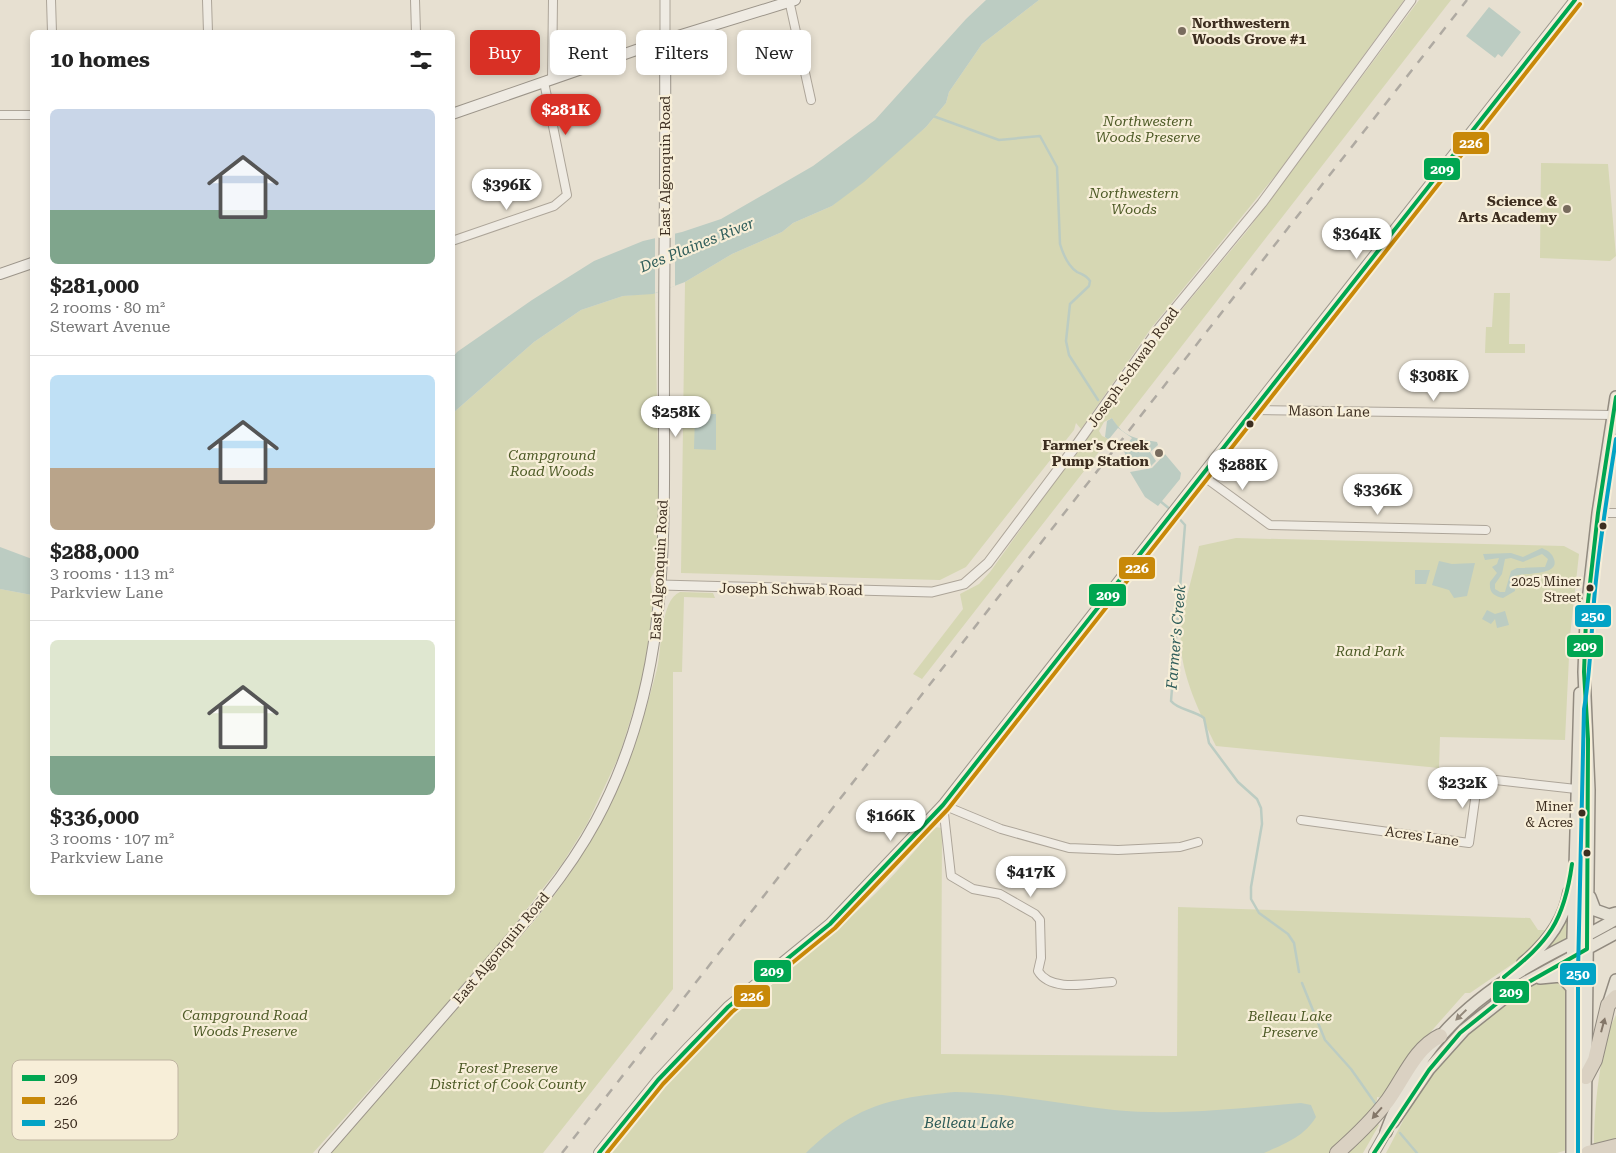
<!DOCTYPE html>
<html lang="en">
<head>
<meta charset="utf-8">
<style>
  body { margin:0; font-family:"Roboto Serif",serif; background:#f2f2f2; color:#222; height:100vh; display:flex; flex-direction:column; font-size:19px; white-space:nowrap }
  * { box-sizing:border-box; margin:0 }
  p { font-size:16px; color:#767676 }
  .icon { flex:none; width:28px; height:28px; fill:none; stroke:currentColor; stroke-width:2; stroke-linecap:round; stroke-linejoin:round }
  .map { position:relative; flex:1; overflow:hidden }
  .side { position:absolute; left:30px; top:30px; width:425px; height:865px; display:flex; flex-direction:column; background:#fff; border-radius:8px; box-shadow:0 2px 8px #0003 }
  .side>* { flex:none }
  .top-card { position:absolute; left:470px; top:30px; width:475px; height:45px; display:flex; gap:10px }
  .price { position:absolute; translate:-50% -42px; padding:0 11px; border-radius:18px; background:#fff; color:#222; font-size:16px; line-height:32px; filter:drop-shadow(0 1px 2px #0008) }
  .price::after { content:''; position:absolute; left:50%; top:30px; width:15px; height:11px; margin-left:-8px; background:inherit; clip-path:polygon(0 0,100% 0,50% 100%) }
  .price.current { background:#d93025; color:#fff }
  ul { padding:0; list-style:none }
  li { display:grid; align-content:center; gap:10px; height:265px; padding:0 20px }
  li+li { border-top:1px solid #e0e0e0 }
  li span { display:grid; place-items:center; height:155px; border-radius:8px; color:#555 }
  li>.icon { margin-inline-start:auto }
  span .icon { width:90px; height:90px; fill:#fffc; stroke-width:1 }
  li b { font-size:21px }
  h2 { display:flex; justify-content:space-between; align-items:center; height:60px; padding:0 20px; font-size:21px }
  .pill { padding:0 18px; border-radius:8px; background:#fff; box-shadow:0 2px 8px #0003; font-size:18px; line-height:45px }
  .pill.current { background:#d93025; color:#fff }
  .map>svg:first-child { display:block }
  .green { fill:#d6d7b3 }
  .water { fill:#bcccc2; fill-rule:evenodd }
  .pier { fill:#e7e0d1 }
  .lines { fill:none; stroke-linecap:round; stroke-linejoin:round }
  .stream { stroke:#bcccc2; stroke-width:2.5 }
  .minor-casing { stroke:#ada599; stroke-width:10 }
  .tertiary-casing { stroke:#ada599; stroke-width:11 }
  .secondary-casing { stroke:#9c958a; stroke-width:12 }
  .primary-casing { stroke:#928b80; stroke-width:14 }
  .motorway-casing { stroke:#928b80; stroke-width:16 }
  .minor { stroke:#efebe3; stroke-width:8 }
  .tertiary { stroke:#efebe3; stroke-width:9 }
  .secondary { stroke:#efebe3; stroke-width:10 }
  .primary { stroke:#e6e1d4; stroke-width:11 }
  .motorway { stroke:#dad1c2; stroke-width:14 }
  .rail { stroke:#afaaa2; stroke-width:2.5; stroke-dasharray:9 9; stroke-linecap:butt }
  .bus-1-casing { stroke:#f7eed8; stroke-width:8 }
  .bus-2-casing { stroke:#f7eed8; stroke-width:8 }
  .bus-3-casing { stroke:#f7eed8; stroke-width:8 }
  .bus-1 { stroke:#00a651; stroke-width:4 }
  .bus-2 { stroke:#c88808; stroke-width:4 }
  .bus-3 { stroke:#03a3c5; stroke-width:4 }
  .oneway { fill:#92887a }
  .oneway2 { fill:#847769 }
  .poi-dot { fill:#786c5e; stroke:#f7eed8; stroke-width:2 }
  .bus-dot { fill:#3d2e20; stroke:#f7eed8; stroke-width:2 }
  .labels { text-anchor:middle; stroke-width:4.5; stroke-linejoin:round; paint-order:stroke }
  .bus-label { font-size:13px; fill:#3d2e20; stroke:#f7eed8; text-anchor:end }
  .poi-label { font-size:14px; font-weight:bold; fill:#3d2e20; stroke:#f7eed8; text-anchor:end }
  .park-label { font-size:14px; font-style:italic; fill:#4d5a26; stroke:#f7eed8 }
  .street-label { font-size:14px; fill:#3d2e20; stroke:#f7eed8 }
  .water-label { font-size:15px; font-style:italic; fill:#2f5d5a; stroke:#f7eed8 }
  .key { fill:#f7eed8; stroke:#bfb4a1; stroke-width:1 }
  .key-label { font-size:14px; fill:#3d2e20 }
  .line-badge { stroke:#f7eed8; stroke-width:2 }
  .badge-label { font-size:14px; text-anchor:middle; font-weight:bold; fill:#fff }
</style>
</head>
<body>
<div class="map">
<svg width="1616" height="1153" viewBox="0 0 1616 1153">
  <rect width="100%" height="100%" fill="#e7e0d1"/>
  <!-- green -->
  <path class="green" d="M 1039,0 L 1404,0 L 1279,171 L 1152,327 L 1081,429 L 1076,423 L 1074,430 L 966,567 L 940,580 L 681,573 L 685,282 L 732,254 L 782,232 L 793,223 L 832,206 L 926,127 L 946,103 L 949,92 L 982,44 Z
    M 1419,0 L 1451,0 L 1118,428 L 1112,418 L 1104,422 L 1099,431 L 1102,436 L 1109,439 L 922,679 L 913,674 L 963,609 L 960,594 L 979,584 L 990,572 L 1155,342 L 1247,231 Z
    M 1541,163 L 1608,164 L 1616,256 L 1610,261 L 1540,258 Z
    M 655,293 L 659,511 L 655,571 L 650,579 L 654,604 L 642,683 L 619,756 L 587,824 L 562,864 L 494,951 L 313,1153 L 0,1153 L 0,589 L 32,595 L 32,892 L 452,892 L 453,413 L 534,342 L 581,310 L 623,296 Z
    M 1494,293 L 1510,293 L 1509,344 L 1525,344 L 1525,353 L 1485,353 L 1486,327 L 1492,327 Z
    M 1236,538 L 1564,546 L 1579,554 L 1570,636 L 1565,740 L 1440,737 L 1439,768 L 1216,746 C 1199,712 1177,668 1181,629 C 1184,601 1194,573 1199,546 Z
    M 680,592 L 713,593 L 715,598 L 684,597 L 682,672 L 673,672 L 673,989 L 543,1153 L 330,1153 L 531,925 C 600,842 630,772 657,669 C 662,649 660,600 680,592 Z
    M 935,827 L 942,828 L 941,1054 L 1177,1056 L 1178,907 L 1530,918 L 1538,930 L 1550,930 L 1527,954 L 1470,993 L 1465,993 L 1420,1044 L 1383,1098 L 1377,1097 L 1377,1100 L 1373,1107 L 1376,1110 L 1330,1153 L 610,1153 C 640,1115 670,1074 705,1040 C 752,995 806,956 855,913 C 884,887 910,857 935,827 Z
    M 1568,915 L 1568,938 L 1543,953 L 1542,952 Z
    M 1541,981 L 1560,981 L 1566,989 L 1567,1150 L 1557,1153 L 1386,1153 C 1398,1131 1409,1108 1423,1086 C 1452,1042 1496,1007 1541,981 Z
    M 1616,1015 L 1616,1138 L 1594,1144 C 1594,1110 1600,1044 1616,1015 Z
    M 1376,1122 L 1379,1125 L 1363,1153 L 1348,1153 Z"/>
  <!-- water -->
  <path class="water" d="M 986,0 L 1039,0 L 982,44 L 949,92 L 946,103 L 926,127 L 864,182 L 832,206 L 793,223 L 782,232 L 732,254 L 685,282 L 653,294 L 623,296 L 581,310 L 534,342 L 453,413 L 453,357 L 457,352 L 532,300 L 594,261 L 643,241 L 682,232 L 721,219 L 813,166 L 875,120 L 966,19 Z
    M 1489,7 L 1521,32 L 1502,57 L 1498,54 L 1495,58 L 1466,36 Z
    M 695,414 L 716,414 L 716,450 L 694,449 Z
    M 1112,418 C 1124,438 1135,438 1157,442 L 1158,445 L 1150,452 L 1156,461 L 1151,466 L 1131,468 L 1123,449 L 1105,437 L 1107,421 Z
    M 1165,454 L 1181,473 L 1180,479 L 1158,506 L 1145,497 L 1130,472 L 1152,468 Z
    M 0,547 L 32,559 L 32,595 L 0,589 Z
    M 1542,548 C 1546,550 1549,551 1552,555 C 1566,578 1521,571 1513,577 L 1515,591 L 1503,598 C 1493,596 1489,592 1490,582 L 1497,573 L 1492,567 L 1497,564 L 1499,558 L 1485,560 L 1483,554 L 1511,553 L 1523,557 ZM 1542,554 L 1548,559 L 1545,567 L 1517,568 L 1511,571 L 1505,592 L 1500,592 L 1495,589 L 1495,584 L 1502,574 L 1505,559 L 1511,558 L 1523,562 Z
    M 1439,561 L 1452,564 L 1475,563 L 1467,596 L 1454,598 L 1449,590 L 1432,585 Z
    M 1415,570 L 1430,570 L 1426,584 L 1415,584 Z
    M 1487,610 L 1495,614 L 1505,611 L 1509,625 L 1497,628 L 1495,619 L 1491,624 L 1482,619 Z
    M 955,1092 C 1009,1093 1061,1104 1114,1110 C 1177,1116 1239,1108 1301,1103 L 1311,1105 L 1316,1117 C 1304,1137 1284,1144 1264,1153 L 806,1153 C 856,1105 889,1098 955,1092 Z"/>
  <!-- pier -->
  <path class="pier" d="M 675,231 L 675,286 L 655,293 L 655,236 Z
    M 1118,428 L 1132,438 L 1123,449 L 1109,439 Z"/>
  <g class="lines">
    <!-- stream -->
    <path class="stream" d="M 933,116 L 999,140 L 1040,136 L 1057,167 L 1060,244 C 1063,254 1068,266 1077,272 C 1083,275 1086,275 1090,281 L 1089,286 L 1070,304 L 1066,341 L 1069,355 L 1098,400
      M 1160,501 L 1171,510
      M 1175,514 L 1185,525 L 1171,701 C 1178,710 1194,710 1204,718 L 1209,743 L 1238,782 L 1257,799 L 1261,808 L 1262,824 L 1251,887 L 1251,899 L 1259,913 L 1288,934 L 1294,943 L 1299,972
      M 1302,983 L 1325,1040 L 1351,1069 L 1375,1103
      M 1400,1133 L 1417,1153"/>
    <!-- minor casing -->
    <g class="minor-casing">
      <path id="minor" d="M 51,0 L 52,32
        M 207,0 L 208,32
        M 415,0 L 416,32
        M 789,0 L 811,100
        M 552,79 L 553,0
        M 0,115 L 32,115
        M 452,241 L 554,206 L 567,195 L 544,82
        M 1254,410 L 1613,415
        M 1203,476 L 1270,525 L 1486,530
        M 1598,513 L 1616,513
        M 943,805 L 951,876 L 973,889 L 1000,894 L 1035,914 L 1040,920 L 1041,958 L 1038,971 C 1051,993 1090,983 1112,982
        M 943,805 L 1001,829 L 1069,848 L 1118,850 L 1180,847 L 1198,842
        M 1301,820 L 1469,843 L 1478,778 L 1576,789"/>
    </g>
    <!-- tertiary casing -->
    <g class="tertiary-casing">
      <path id="tertiary" d="M 665,40 L 665,0
        M 661,585 L 932,592 L 964,584 L 988,563 L 1075,447 L 1160,327 L 1262,203 L 1411,0"/>
    </g>
    <!-- secondary casing -->
    <g class="secondary-casing">
      <path id="secondary" d="M 452,114 L 665,40 L 795,0
        M 0,274 L 32,263
        M 324,1153 C 371,1099 418,1045 465,991 C 512,937 562,884 596,821 C 675,674 663,526 664,365 C 664,257 666,148 665,40
        M 599,1153 L 658,1080 L 688,1048 L 728,1007 L 830,924 L 943,805 L 1575,0
        M 1374,1153 L 1386,1132"/>
    </g>
    <!-- primary casing -->
    <g class="primary-casing">
      <path id="primary" d="M 1590,897 L 1595,910 L 1609,915 L 1616,913
        M 1523,963 C 1545,945 1564,922 1569,892
        M 1540,978 L 1561,976 L 1572,988
        M 1608,1005 L 1616,980
        M 1393,1122 L 1429,1069 L 1464,1030 L 1522,984 L 1616,933
        M 1386,1132 C 1414,1055 1458,1007 1529,966 C 1557,949 1588,936 1616,919
        M 1572,1153 L 1572,972 L 1580,693
        M 1585,1153 L 1589,790 L 1584,672 L 1586,619 L 1598,513 L 1616,397"/>
    </g>
    <!-- motorway casing -->
    <g class="motorway-casing">
      <path id="motorway" d="M 1586,1077 L 1595,1060 L 1608,1005 L 1616,997
        M 1337,1153 C 1355,1137 1373,1120 1388,1100 C 1404,1078 1415,1048 1440,1036
        M 1588,1153 L 1616,1146"/>
    </g>
    <!-- minor -->
    <use href="#minor" class="minor"/>
    <!-- tertiary -->
    <use href="#tertiary" class="tertiary"/>
    <!-- secondary -->
    <use href="#secondary" class="secondary"/>
    <!-- primary -->
    <use href="#primary" class="primary"/>
    <!-- motorway -->
    <use href="#motorway" class="motorway"/>
    <!-- rail -->
    <path class="rail" d="M 562,1153 L 1467,0"/>
    <!-- bus-1 casing -->
    <g class="bus-1-casing">
      <path id="bus-1" d="M 1504,977 C 1549,941 1564,922 1572,864
        M 599,1153 L 658,1080 L 728,1007 L 830,924 L 943,805 L 1575,0
        M 1374,1153 L 1429,1070 L 1460,1033 L 1511,992 L 1587,949 L 1588,739 L 1584,672 L 1586,619 L 1598,513 L 1616,397"/>
    </g>
    <!-- bus-2 casing -->
    <g class="bus-2-casing">
      <path id="bus-2" d="M 607,1153 L 663,1084 L 732,1012 L 835,928 L 948,809 L 1580,4"/>
    </g>
    <!-- bus-3 casing -->
    <g class="bus-3-casing">
      <path id="bus-3" d="M 1578,1153 L 1578,972 L 1584,709 C 1591,669 1591,630 1595,590 C 1600,539 1608,489 1616,439"/>
    </g>
    <!-- bus-1 -->
    <use href="#bus-1" class="bus-1"/>
    <!-- bus-2 -->
    <use href="#bus-2" class="bus-2"/>
    <!-- bus-3 -->
    <use href="#bus-3" class="bus-3"/>
  </g>
  <!-- one-way arrows -->
  <defs><path id="oneway-solid" d="M-6-.8H1V-3.2L6.5 0L1 3.2V.8H-6Z" transform="scale(1.25)"/></defs>
  <use class="oneway" href="#oneway-solid" transform="translate(1461 1015) rotate(136)"/>
  <g class="oneway2">
    <use href="#oneway-solid" transform="translate(1603 1025) rotate(-75)"/>
    <use href="#oneway-solid" transform="translate(1377 1113) rotate(131)"/>
  </g>
  <!-- markers -->
  <g class="poi-dot">
    <circle cx="1182" cy="31" r="5"/>
    <circle cx="1567" cy="209" r="5"/>
    <circle cx="1159" cy="453" r="5"/>
  </g>
  <g class="bus-dot">
    <circle cx="1250" cy="424" r="4.5"/>
    <circle cx="1603" cy="526" r="4.5"/>
    <circle cx="1590" cy="588" r="4.5"/>
    <circle cx="1582" cy="813" r="4.5"/>
    <circle cx="1587" cy="853" r="4.5"/>
  </g>
  <g class="labels">
    <!-- bus labels -->
    <g class="bus-label">
      <text x="1581" y="586">2025 Miner<tspan x="1581" dy="16">Street</tspan></text>
      <text x="1573" y="811">Miner<tspan x="1573" dy="16">&amp; Acres</tspan></text>
    </g>
    <!-- poi labels -->
    <g class="poi-label">
      <text x="1192" y="28" text-anchor="start">Northwestern<tspan x="1192" dy="16">Woods Grove #1</tspan></text>
      <text x="1557" y="206">Science &amp;<tspan x="1557" dy="16">Arts Academy</tspan></text>
      <text x="1149" y="450">Farmer's Creek<tspan x="1149" dy="16">Pump Station</tspan></text>
    </g>
    <!-- park labels -->
    <g class="park-label">
      <text x="1148" y="126">Northwestern<tspan x="1148" dy="16">Woods Preserve</tspan></text>
      <text x="1134" y="198">Northwestern<tspan x="1134" dy="16">Woods</tspan></text>
      <text x="552" y="460">Campground<tspan x="552" dy="16">Road Woods</tspan></text>
      <text x="1370" y="656">Rand Park</text>
      <text x="245" y="1020">Campground Road<tspan x="245" dy="16">Woods Preserve</tspan></text>
      <text x="1290" y="1021">Belleau Lake<tspan x="1290" dy="16">Preserve</tspan></text>
      <text x="508" y="1073">Forest Preserve<tspan x="508" dy="16">District of Cook County</tspan></text>
    </g>
    <!-- street labels -->
    <g class="street-label">
      <text transform="translate(665 166) rotate(-90)" y="5">East Algonquin Road</text>
      <text transform="translate(1133 367) rotate(-54)" y="5">Joseph Schwab Road</text>
      <text transform="translate(1329 411) rotate(1)" y="5">Mason Lane</text>
      <text transform="translate(659 570) rotate(-87)" y="5">East Algonquin Road</text>
      <text transform="translate(791 589) rotate(1)" y="5">Joseph Schwab Road</text>
      <text transform="translate(1422 836) rotate(8)" y="5">Acres Lane</text>
      <text transform="translate(501 948) rotate(-50)" y="5">East Algonquin Road</text>
    </g>
    <!-- water labels -->
    <g class="water-label">
      <text transform="translate(697 245) rotate(-22)" y="5">Des Plaines River</text>
      <text transform="translate(1176 637) rotate(-85)" y="5">Farmer's Creek</text>
      <text x="969" y="1128">Belleau Lake</text>
    </g>
  </g>
  <!-- legend -->
  <rect x="12" y="1060" width="166" height="80" rx="8" class="key"/>
  <rect x="22" y="1075" width="23" height="6" fill="#00a651"/>
  <rect x="22" y="1097" width="23" height="7" fill="#c88808"/>
  <rect x="22" y="1120" width="23" height="6" fill="#03a3c5"/>
  <g class="key-label">
    <text x="54" y="1083">209</text>
    <text x="54" y="1105">226</text>
    <text x="54" y="1128">250</text>
  </g>
  <g class="line-badge">
    <rect x="1452" y="131" width="38" height="24" rx="5" fill="#c88808"/>
    <rect x="1423" y="157" width="38" height="24" rx="5" fill="#00a651"/>
    <rect x="1118" y="556" width="38" height="24" rx="5" fill="#c88808"/>
    <rect x="1088" y="583" width="39" height="24" rx="5" fill="#00a651"/>
    <rect x="1574" y="604" width="38" height="24" rx="5" fill="#03a3c5"/>
    <rect x="1566" y="634" width="38" height="24" rx="5" fill="#00a651"/>
    <rect x="753" y="959" width="39" height="24" rx="5" fill="#00a651"/>
    <rect x="1559" y="962" width="38" height="24" rx="5" fill="#03a3c5"/>
    <rect x="1492" y="980" width="38" height="24" rx="5" fill="#00a651"/>
    <rect x="733" y="984" width="38" height="24" rx="5" fill="#c88808"/>
  </g>
  <g class="badge-label">
    <text x="1471" y="148">226</text>
    <text x="1442" y="174">209</text>
    <text x="1137" y="573">226</text>
    <text x="1108" y="600">209</text>
    <text x="1593" y="621">250</text>
    <text x="1585" y="651">209</text>
    <text x="772" y="976">209</text>
    <text x="1578" y="979">250</text>
    <text x="1511" y="997">209</text>
    <text x="752" y="1001">226</text>
  </g>
</svg>
<b class="price current" style="left:566px;top:136px">$281K</b>
<b class="price" style="left:507px;top:211px">$396K</b>
<b class="price" style="left:1357px;top:260px">$364K</b>
<b class="price" style="left:1434px;top:402px">$308K</b>
<b class="price" style="left:676px;top:438px">$258K</b>
<b class="price" style="left:1243px;top:491px">$288K</b>
<b class="price" style="left:1378px;top:516px">$336K</b>
<b class="price" style="left:1463px;top:809px">$232K</b>
<b class="price" style="left:891px;top:842px">$166K</b>
<b class="price" style="left:1031px;top:898px">$417K</b>
<div class="top-card">
<a class="pill current">Buy</a>
<a class="pill">Rent</a>
<a class="pill">Filters</a>
<a class="pill">New</a>
</div>
<section class="side">
<h2>10 homes<svg class="icon" aria-label="filters" viewBox="0 0 24 24"><path d="M4 7h16M4 17h16"/><circle cx="9" cy="7" r="2"/><circle cx="15" cy="17" r="2"/></svg></h2>
<ul>
<li><span style="background:linear-gradient(#c9d6e8 65%,#7fa58c 0)"><svg class="icon" aria-label="home" viewBox="0 0 24 24"><path d="M3 11l9-7 9 7M6 9v11h12V9"/></svg></span><div><b>$281,000</b><p>2 rooms · 80 m²</p><p>Stewart Avenue</p></div></li>
<li><span style="background:linear-gradient(#bfe0f5 60%,#b9a48a 0)"><svg class="icon" aria-label="home" viewBox="0 0 24 24"><path d="M3 11l9-7 9 7M6 9v11h12V9"/></svg></span><div><b>$288,000</b><p>3 rooms · 113 m²</p><p>Parkview Lane</p></div></li>
<li><span style="background:linear-gradient(#dfe7d0 75%,#7fa58c 0)"><svg class="icon" aria-label="home" viewBox="0 0 24 24"><path d="M3 11l9-7 9 7M6 9v11h12V9"/></svg></span><div><b>$336,000</b><p>3 rooms · 107 m²</p><p>Parkview Lane</p></div></li>
</ul>
</section>
</div>
</body>
</html>
